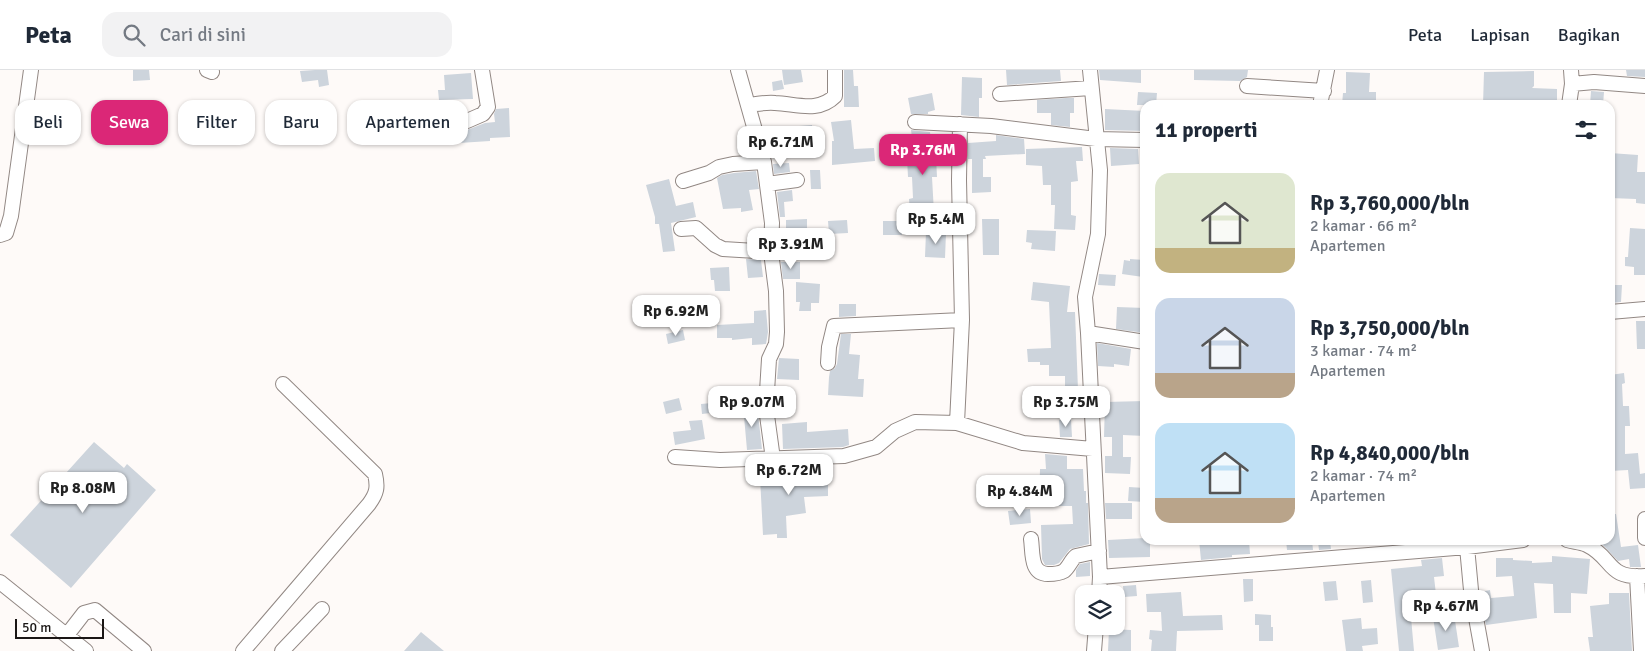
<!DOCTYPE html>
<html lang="id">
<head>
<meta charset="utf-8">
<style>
  body { margin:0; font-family:Signika,sans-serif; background:#f2f2f3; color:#1f2937; height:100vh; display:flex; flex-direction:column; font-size:19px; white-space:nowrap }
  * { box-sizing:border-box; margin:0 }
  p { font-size:16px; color:#747a83 }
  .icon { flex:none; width:28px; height:28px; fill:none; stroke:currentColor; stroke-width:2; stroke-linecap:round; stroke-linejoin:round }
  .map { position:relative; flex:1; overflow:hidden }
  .drawer { position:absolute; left:1140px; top:30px; width:475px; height:445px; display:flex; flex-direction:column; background:#fff; border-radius:15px; box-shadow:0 1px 4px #0004 }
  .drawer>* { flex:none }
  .guide { position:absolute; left:15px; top:30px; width:475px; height:45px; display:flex; gap:10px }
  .fabs { position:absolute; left:1075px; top:515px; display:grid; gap:10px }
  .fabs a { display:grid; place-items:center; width:50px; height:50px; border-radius:10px; background:#fff; box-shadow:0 1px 4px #0004; font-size:25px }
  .scale { position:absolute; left:15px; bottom:12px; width:89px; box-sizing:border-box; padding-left:5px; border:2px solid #1a1615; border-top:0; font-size:14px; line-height:18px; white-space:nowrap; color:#1a1615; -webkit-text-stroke:4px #fff; paint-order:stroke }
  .price { position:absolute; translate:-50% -42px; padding:0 11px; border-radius:10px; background:#fff; color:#222; font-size:16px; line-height:32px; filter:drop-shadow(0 1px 2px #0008) }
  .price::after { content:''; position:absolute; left:50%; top:30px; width:15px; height:11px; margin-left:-8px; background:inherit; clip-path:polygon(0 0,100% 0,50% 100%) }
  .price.selected { background:#db2777; color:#fff }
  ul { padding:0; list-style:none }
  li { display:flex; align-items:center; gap:15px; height:125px; padding:0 15px }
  li span { display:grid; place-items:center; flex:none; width:140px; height:100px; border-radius:15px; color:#555 }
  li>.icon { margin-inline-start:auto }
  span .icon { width:60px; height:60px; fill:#fffc; stroke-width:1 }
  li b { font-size:21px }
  h2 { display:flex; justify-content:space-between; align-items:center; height:60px; padding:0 15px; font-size:21px }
  .tag { padding:0 18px; border-radius:15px; background:#fff; box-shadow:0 1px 4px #0004; font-size:18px; line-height:45px }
  .tag.selected { background:#db2777; color:#fff }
  header { display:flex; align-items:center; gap:30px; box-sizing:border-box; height:70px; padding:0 25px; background:#fff; border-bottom:1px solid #e0e1e3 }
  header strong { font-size:24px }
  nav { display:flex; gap:28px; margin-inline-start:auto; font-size:18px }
  .search { width:350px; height:45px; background:#f2f2f3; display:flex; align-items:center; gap:12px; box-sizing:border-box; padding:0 18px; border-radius:15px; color:#747a83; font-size:19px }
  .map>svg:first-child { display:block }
  .building { fill:#cdd4dc }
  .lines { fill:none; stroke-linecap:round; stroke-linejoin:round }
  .minor-casing { stroke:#928884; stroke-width:16 }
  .minor { stroke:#fff; stroke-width:14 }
</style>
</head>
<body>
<header>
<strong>Peta</strong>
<div class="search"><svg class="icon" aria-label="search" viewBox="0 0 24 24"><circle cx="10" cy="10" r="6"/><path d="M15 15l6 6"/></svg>Cari di sini</div>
<nav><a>Peta</a><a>Lapisan</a><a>Bagikan</a></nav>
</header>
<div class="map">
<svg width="1645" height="581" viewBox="0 0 1645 581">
  <rect width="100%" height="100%" fill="#fefaf8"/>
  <!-- building -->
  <path class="building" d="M 133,0 L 149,0 L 150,10 L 133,11 Z
    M 315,0 L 327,0 L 329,15 L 319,17 L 318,10 L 302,12 L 300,1 Z
    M 782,0 L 801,0 L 803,12 L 784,15 Z
    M 844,0 L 853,0 L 854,16 L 858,16 L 859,37 L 844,37 Z
    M 1006,0 L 1060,0 L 1061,11 L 1007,15 Z
    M 1099,0 L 1141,0 L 1141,13 L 1100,10 Z
    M 1194,0 L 1248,0 L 1247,7 L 1240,11 L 1194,10 Z
    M 1626,0 L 1645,0 L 1645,7 L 1627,6 Z
    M 1534,1 L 1534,16 L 1532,18 L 1557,19 L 1557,35 L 1483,35 L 1484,2 Z
    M 1346,2 L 1370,3 L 1369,22 L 1376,22 L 1376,35 L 1342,35 L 1343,23 L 1346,23 Z
    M 471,3 L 473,29 L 439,30 L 438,20 L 445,20 L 444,5 Z
    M 962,7 L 982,8 L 982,28 L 979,28 L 979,47 L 961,45 Z
    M 782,10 L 784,19 L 773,21 L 772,12 Z
    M 1591,21 L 1604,22 L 1603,35 L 1590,35 Z
    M 1138,22 L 1157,23 L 1156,35 L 1137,35 Z
    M 932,23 L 935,40 L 928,42 L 928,44 L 911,44 L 908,28 Z
    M 1066,28 L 1074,28 L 1074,43 L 1070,43 L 1070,57 L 1051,55 L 1051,43 L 1037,43 L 1037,30 Z
    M 509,38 L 510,67 L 490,68 L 490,71 L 459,73 L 458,54 L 462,58 L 467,60 L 485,53 L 495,52 L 494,44 L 496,39 Z
    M 1105,39 L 1145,41 L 1145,61 L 1105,60 Z
    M 851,50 L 854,79 L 874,78 L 875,91 L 832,95 L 832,71 L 834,71 L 831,52 Z
    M 812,55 L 813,72 L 787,74 L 786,57 Z
    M 911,60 L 930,62 L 933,87 L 936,87 L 937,107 L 932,107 L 934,143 L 910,143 L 909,129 L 913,128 L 912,107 L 908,107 L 907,88 L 923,88 L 921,67 L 912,68 Z
    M 996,65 L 1024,69 L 1025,84 L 985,86 L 986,89 L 983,89 L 983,107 L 991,107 L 991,122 L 972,123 L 972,89 L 968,89 L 968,73 L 996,71 Z
    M 1082,77 L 1083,91 L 1076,91 L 1078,111 L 1071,112 L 1071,145 L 1076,146 L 1075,160 L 1054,159 L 1055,135 L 1051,135 L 1051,115 L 1043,115 L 1042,96 L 1026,95 L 1026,79 Z
    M 1110,78 L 1138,79 L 1139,94 L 1111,96 Z
    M 1610,83 L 1638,85 L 1637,102 L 1645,102 L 1645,134 L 1636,133 L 1636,129 L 1610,128 Z
    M 789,93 L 790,102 L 774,104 L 773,94 Z
    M 810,100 L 820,100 L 821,119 L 811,119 Z
    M 756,101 L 759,119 L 749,120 L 753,140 L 741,142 L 741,138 L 723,139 L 717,108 L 722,105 L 734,103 Z
    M 669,109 L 676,136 L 693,132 L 696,147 L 671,153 L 675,181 L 663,182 L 659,154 L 655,154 L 655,147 L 646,115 Z
    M 792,120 L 793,131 L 784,132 L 785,147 L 780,147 L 777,122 Z
    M 807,149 L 807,165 L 786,166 L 786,150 Z
    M 982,149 L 999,149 L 999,185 L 983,185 Z
    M 847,150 L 848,163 L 829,164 L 828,151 Z
    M 883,151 L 902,151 L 902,165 L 883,165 Z
    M 1630,158 L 1645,159 L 1645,205 L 1634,205 L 1634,197 L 1625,196 L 1625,187 L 1628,187 Z
    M 1027,160 L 1056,161 L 1055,181 L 1031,179 L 1032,173 L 1026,172 Z
    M 926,162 L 946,163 L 945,188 L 925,187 Z
    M 746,189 L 761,190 L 763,207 L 748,208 Z
    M 1130,189 L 1144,190 L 1143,207 L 1122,204 L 1124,190 L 1130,191 Z
    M 781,192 L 800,192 L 800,209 L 783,209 Z
    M 729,197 L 730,221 L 715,221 L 714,210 L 711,210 L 710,198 Z
    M 1099,204 L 1116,205 L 1115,216 L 1098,215 Z
    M 796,212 L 820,214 L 819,233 L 811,233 L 811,241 L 799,241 L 800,232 L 796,232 Z
    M 1033,212 L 1070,216 L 1067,242 L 1075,242 L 1078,320 L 1065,321 L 1065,306 L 1049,306 L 1049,295 L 1040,295 L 1040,292 L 1028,292 L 1027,279 L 1051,278 L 1049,232 L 1031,230 Z
    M 1610,215 L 1622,215 L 1621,232 L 1610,233 Z
    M 839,234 L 856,234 L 856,246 L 839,247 Z
    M 1117,237 L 1145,238 L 1145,263 L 1116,259 Z
    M 766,240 L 768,262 L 766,274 L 752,275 L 752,268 L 732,270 L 732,268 L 717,268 L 717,255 L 754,253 L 754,241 Z
    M 1636,251 L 1645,251 L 1645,279 L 1637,279 Z
    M 683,260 L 685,270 L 668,274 L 666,264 Z
    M 841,264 L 851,264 L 849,284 L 860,285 L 858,309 L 864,309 L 863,327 L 828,325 L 829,307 L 830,301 L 835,298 L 837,294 Z
    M 1097,273 L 1131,279 L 1129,296 L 1114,294 L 1114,297 L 1098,296 Z
    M 779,288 L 799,289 L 799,310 L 777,309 Z
    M 1624,303 L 1625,313 L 1622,314 L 1623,336 L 1629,336 L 1630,356 L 1625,356 L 1625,384 L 1638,383 L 1640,404 L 1645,403 L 1645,418 L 1630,419 L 1628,400 L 1610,401 L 1610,305 Z
    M 726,322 L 728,341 L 702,344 L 701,334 L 712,333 L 711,323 Z
    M 679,328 L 682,340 L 666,344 L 663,332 Z
    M 1145,331 L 1145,366 L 1123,365 L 1123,387 L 1131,387 L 1130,404 L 1105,403 L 1105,386 L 1112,386 L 1112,367 L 1104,367 L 1105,332 Z
    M 743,335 L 757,335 L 762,379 L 747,380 Z
    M 1071,349 L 1072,367 L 1060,367 L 1059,350 Z
    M 702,350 L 705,369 L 675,375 L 673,362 L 691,360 L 689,351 Z
    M 807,352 L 807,362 L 848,359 L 849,375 L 843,377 L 783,379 L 782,354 Z
    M 94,372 L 124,398 L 127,394 L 156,420 L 71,518 L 10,465 Z
    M 1045,384 L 1067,386 L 1067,399 L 1083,399 L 1084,421 L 1086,421 L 1086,433 L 1088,433 L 1089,474 L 1070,479 L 1059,493 L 1054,495 L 1045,495 L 1042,489 L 1041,455 L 1073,454 L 1072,436 L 1039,436 L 1040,399 L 1046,399 Z
    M 809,396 L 809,400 L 828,400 L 828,426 L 804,427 L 806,443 L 786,446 L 787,468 L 777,468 L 777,464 L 763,465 L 760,407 L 774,406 L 773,400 L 784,400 L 784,397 Z
    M 1129,417 L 1145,418 L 1145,432 L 1128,431 Z
    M 1105,433 L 1132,433 L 1132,449 L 1106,449 Z
    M 1030,439 L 1031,453 L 1010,455 L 1008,441 Z
    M 1610,444 L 1616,444 L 1621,477 L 1638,475 L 1641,497 L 1630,497 L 1629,489 L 1618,491 L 1602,474 L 1601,470 L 1610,470 Z
    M 1145,468 L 1145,470 L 1150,470 L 1150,487 L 1109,488 L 1108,470 Z
    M 1199,470 L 1217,470 L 1217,472 L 1249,470 L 1250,484 L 1232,485 L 1232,487 L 1201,490 Z
    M 1286,470 L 1312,470 L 1313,480 L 1287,480 Z
    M 1330,471 L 1331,479 L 1319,480 L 1318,472 Z
    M 1552,486 L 1590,489 L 1587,524 L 1571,523 L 1571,543 L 1554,543 L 1553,514 L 1534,513 L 1537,548 L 1486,555 L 1480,522 L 1490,520 L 1491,528 L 1514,526 L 1512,506 L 1496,507 L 1496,488 L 1513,488 L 1513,490 L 1532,491 L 1532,493 L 1552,492 Z
    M 1442,488 L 1444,506 L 1434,507 L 1437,533 L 1410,536 L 1414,581 L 1399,581 L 1391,499 L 1422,496 L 1421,490 Z
    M 1090,492 L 1090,506 L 1076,507 L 1076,500 L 1080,494 Z
    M 1243,509 L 1253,509 L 1253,531 L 1244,532 Z
    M 1371,510 L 1373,532 L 1363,533 L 1361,511 Z
    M 1336,511 L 1338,530 L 1325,531 L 1323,512 Z
    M 1136,515 L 1137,526 L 1124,527 L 1123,516 Z
    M 1181,522 L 1183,546 L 1222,545 L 1223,560 L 1177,561 L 1176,581 L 1151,581 L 1152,570 L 1149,569 L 1150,560 L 1162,561 L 1161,542 L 1147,542 L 1146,524 Z
    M 1609,523 L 1629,523 L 1632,581 L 1590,581 L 1588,567 L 1593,567 L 1590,536 L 1609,534 Z
    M 1255,544 L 1271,545 L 1271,557 L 1273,557 L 1273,571 L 1259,571 L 1259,555 L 1255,555 Z
    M 1454,544 L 1459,577 L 1438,580 L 1433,547 Z
    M 1361,548 L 1362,559 L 1377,558 L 1378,574 L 1362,576 L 1363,581 L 1346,581 L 1342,550 Z
    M 1109,559 L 1131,560 L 1131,581 L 1108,581 Z
    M 421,562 L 444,581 L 404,581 Z"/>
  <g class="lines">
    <!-- minor casing -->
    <g class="minor-casing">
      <path id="minor" d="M 207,0 L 212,2
        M 738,0 L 764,92 L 772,153 L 771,182 L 776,221 L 777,262 L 776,274 L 769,289 L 766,338 L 773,389
        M 1090,0 L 1100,100 L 1098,164 L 1085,227 L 1088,263 L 1100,507 L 1099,524
        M 1572,14 L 1594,12 L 1645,16
        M 1247,16 L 1324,21
        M 1000,24 L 1091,18
        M 748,35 C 757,34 767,32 775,33 C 797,34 818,43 835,26 L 835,0
        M 1320,35 L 1327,0
        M 1569,35 L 1572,14 L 1571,0
        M 467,51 L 483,44 L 488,37 L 482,0
        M 915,52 L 991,56 L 1096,69 L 1145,70
        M 683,111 L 709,103 L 719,97 L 733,94 L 764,92
        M 767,114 L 797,110
        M 681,159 L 696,158 L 715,175 L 723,179 L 771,182
        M 0,165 L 6,163 L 11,146 L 31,0
        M 1610,242 L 1645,239
        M 1088,263 L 1145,272
        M 828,293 L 829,277 L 834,256 L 962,250
        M 957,353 L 962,250 L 959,110 L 960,54
        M 675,387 L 720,390 L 844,386 L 876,377 L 895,361 L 915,352 L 957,353 L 1023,373 L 1093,379
        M 1645,449 L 1645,468
        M 1031,469 C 1033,483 1030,504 1048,504 C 1054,504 1059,504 1064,501 C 1069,497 1071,490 1076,486 L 1099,481
        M 1567,470 C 1573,472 1581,472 1587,475 C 1614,488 1606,509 1645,506
        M 1467,477 L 1471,520 L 1482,581
        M 1637,506 L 1641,581
        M 1100,507 L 1467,477 L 1523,470
        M 0,512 L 86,581
        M 67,565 L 84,543 L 95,540 L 144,581
        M 243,581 L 369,434 C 377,423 378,417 375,404 L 283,314
        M 282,581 L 322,539
        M 1094,581 L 1096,556"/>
    </g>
    <!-- minor -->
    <use href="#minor" class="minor"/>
  </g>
</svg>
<div class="fabs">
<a><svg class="icon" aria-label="layers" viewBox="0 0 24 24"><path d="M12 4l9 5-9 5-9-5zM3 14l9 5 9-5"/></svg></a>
</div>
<div class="scale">50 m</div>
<b class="price" style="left:781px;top:98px">Rp 6.71M</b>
<b class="price selected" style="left:923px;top:106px">Rp 3.76M</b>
<b class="price" style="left:936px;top:175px">Rp 5.4M</b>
<b class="price" style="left:791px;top:200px">Rp 3.91M</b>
<b class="price" style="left:676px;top:267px">Rp 6.92M</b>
<b class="price" style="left:752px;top:358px">Rp 9.07M</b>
<b class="price" style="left:1066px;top:358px">Rp 3.75M</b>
<b class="price" style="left:789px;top:426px">Rp 6.72M</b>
<b class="price" style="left:83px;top:444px">Rp 8.08M</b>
<b class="price" style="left:1020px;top:447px">Rp 4.84M</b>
<b class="price" style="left:1446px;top:562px">Rp 4.67M</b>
<div class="guide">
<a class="tag">Beli</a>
<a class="tag selected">Sewa</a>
<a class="tag">Filter</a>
<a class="tag">Baru</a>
<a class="tag">Apartemen</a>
</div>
<section class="drawer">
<h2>11 properti<svg class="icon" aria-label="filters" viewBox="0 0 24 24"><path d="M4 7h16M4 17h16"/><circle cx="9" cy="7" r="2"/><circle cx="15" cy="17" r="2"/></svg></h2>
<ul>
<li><span style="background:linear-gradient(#dfe7d0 75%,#c2b280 0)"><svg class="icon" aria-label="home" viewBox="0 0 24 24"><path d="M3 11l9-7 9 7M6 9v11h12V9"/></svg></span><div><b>Rp 3,760,000/bln</b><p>2 kamar · 66 m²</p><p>Apartemen</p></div></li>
<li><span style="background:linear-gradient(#c9d6e8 75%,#b9a48a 0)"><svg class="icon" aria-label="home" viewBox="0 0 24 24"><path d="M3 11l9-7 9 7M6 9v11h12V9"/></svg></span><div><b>Rp 3,750,000/bln</b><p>3 kamar · 74 m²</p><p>Apartemen</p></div></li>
<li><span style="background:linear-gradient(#bfe0f5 75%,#b9a48a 0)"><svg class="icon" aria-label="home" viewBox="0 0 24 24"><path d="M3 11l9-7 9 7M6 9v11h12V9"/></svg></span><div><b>Rp 4,840,000/bln</b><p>2 kamar · 74 m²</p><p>Apartemen</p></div></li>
</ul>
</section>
</div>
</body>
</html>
